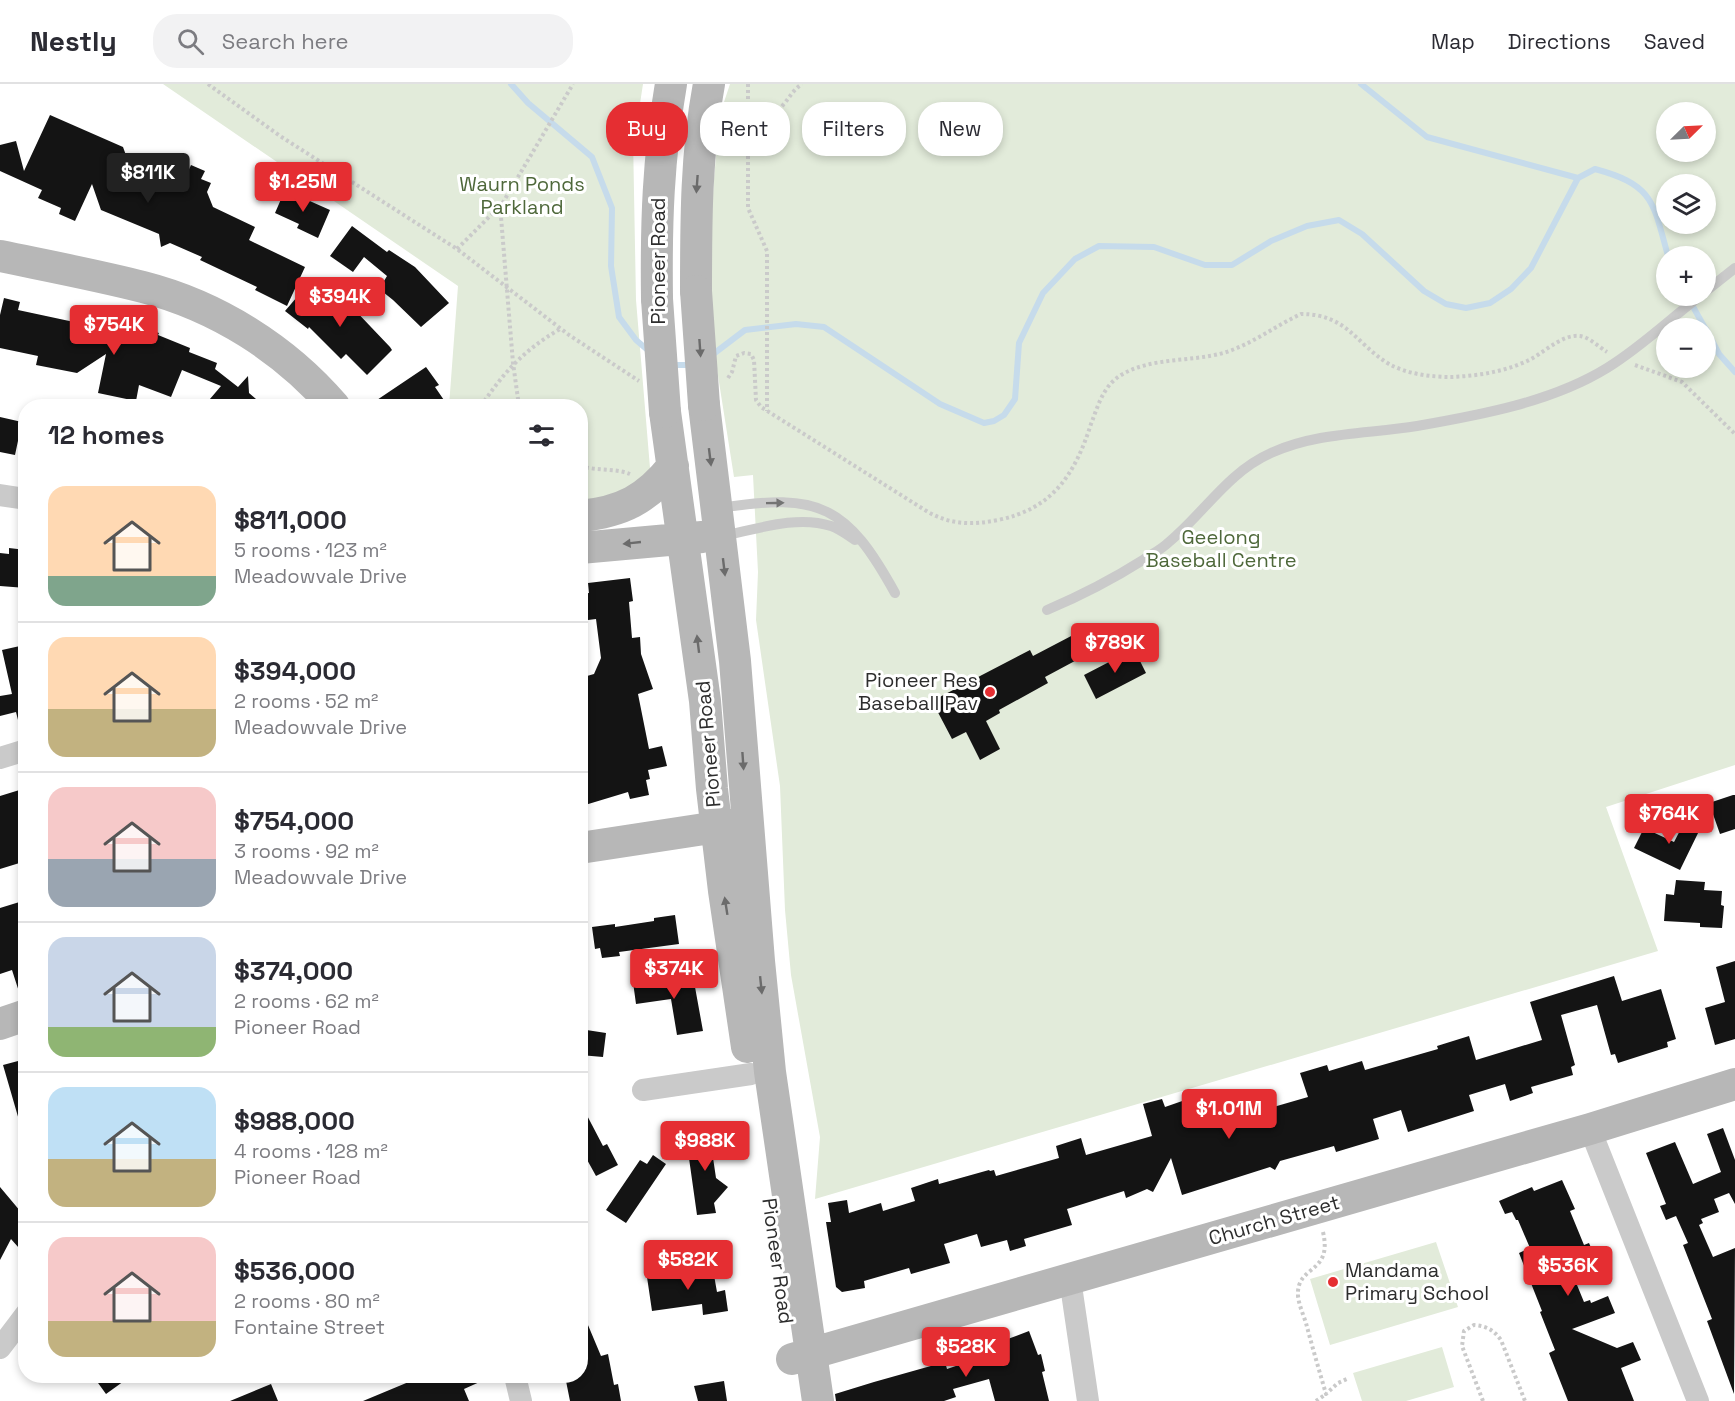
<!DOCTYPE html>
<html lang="en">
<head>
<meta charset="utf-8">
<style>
  body { margin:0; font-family:"Space Grotesk",sans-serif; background:#f2f2f3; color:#2b2b33; height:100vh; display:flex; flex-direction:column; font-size:22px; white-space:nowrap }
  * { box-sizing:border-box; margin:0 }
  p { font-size:20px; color:#7c7c81 }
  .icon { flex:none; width:33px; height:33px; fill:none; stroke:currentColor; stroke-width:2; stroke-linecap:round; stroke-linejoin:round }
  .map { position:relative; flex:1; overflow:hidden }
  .sheet { position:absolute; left:18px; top:315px; width:570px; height:984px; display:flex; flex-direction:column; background:#fff; border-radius:24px; box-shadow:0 3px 9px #0003 }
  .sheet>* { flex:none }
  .guide { position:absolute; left:606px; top:18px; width:570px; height:54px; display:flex; gap:12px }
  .needle { width:39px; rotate:66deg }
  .fabs { position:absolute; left:1656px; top:18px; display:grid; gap:12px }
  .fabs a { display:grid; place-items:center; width:60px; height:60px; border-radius:50%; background:#fff; box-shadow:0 3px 9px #0003; font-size:30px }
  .price { position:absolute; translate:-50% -51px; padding:0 14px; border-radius:6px; background:#e52e32; color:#fff; font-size:20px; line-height:39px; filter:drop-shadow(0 2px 3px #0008) }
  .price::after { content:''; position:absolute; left:50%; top:36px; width:18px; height:14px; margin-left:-9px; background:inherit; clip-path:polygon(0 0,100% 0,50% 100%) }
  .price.selected { background:#222; color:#fff }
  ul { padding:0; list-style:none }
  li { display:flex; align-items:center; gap:18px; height:150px; padding:0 30px }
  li+li { border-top:2px solid #e1e1e2 }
  li span { display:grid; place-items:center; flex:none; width:168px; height:120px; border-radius:18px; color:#555 }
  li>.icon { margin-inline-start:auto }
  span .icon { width:72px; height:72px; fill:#fffc; stroke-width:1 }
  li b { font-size:26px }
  h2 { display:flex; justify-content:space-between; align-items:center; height:72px; padding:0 30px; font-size:26px }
  .pill { padding:0 21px; border-radius:24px; background:#fff; box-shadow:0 3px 9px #0003; font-size:21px; line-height:54px }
  .pill.selected { background:#e52e32; color:#fff }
  header { display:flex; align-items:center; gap:36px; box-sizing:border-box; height:84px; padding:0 30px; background:#fff; border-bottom:2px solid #e1e1e2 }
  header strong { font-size:28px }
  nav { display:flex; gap:33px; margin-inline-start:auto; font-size:21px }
  .search { width:420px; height:54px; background:#f2f2f3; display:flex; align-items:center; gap:15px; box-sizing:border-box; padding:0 21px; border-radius:24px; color:#7c7c81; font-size:22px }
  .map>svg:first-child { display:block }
  .green { fill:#e2ebda; fill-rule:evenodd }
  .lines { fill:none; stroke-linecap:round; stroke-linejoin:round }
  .stream { stroke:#c6dbeb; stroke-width:6 }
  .building { fill:#141414 }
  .path { stroke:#cacaca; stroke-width:4; stroke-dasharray:3 3; stroke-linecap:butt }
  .lane { stroke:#cacaca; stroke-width:10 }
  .street { stroke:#cacaca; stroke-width:22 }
  .secondary { stroke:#b7b7b7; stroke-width:32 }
  .secondary-bridge { stroke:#b7b7b7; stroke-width:32 }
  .oneway { fill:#6b6b6b }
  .oneway2 { fill:#747474 }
  .poi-dot { fill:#e52e32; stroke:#fff; stroke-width:2 }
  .labels { text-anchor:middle; stroke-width:6; stroke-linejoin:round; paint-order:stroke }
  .park-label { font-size:20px; fill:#4e683a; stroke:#fff }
  .street-label { font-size:20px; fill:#2d2d2d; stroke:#fff }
  .poi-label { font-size:20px; fill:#2d2d2d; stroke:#fff; text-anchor:end }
</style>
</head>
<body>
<header>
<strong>Nestly</strong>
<div class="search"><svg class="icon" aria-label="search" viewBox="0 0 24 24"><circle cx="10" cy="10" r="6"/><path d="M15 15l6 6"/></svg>Search here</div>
<nav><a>Map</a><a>Directions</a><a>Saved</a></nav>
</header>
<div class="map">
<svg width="1735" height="1317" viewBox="0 0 1735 1317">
  <rect width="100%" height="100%" fill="#fff"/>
  <!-- green -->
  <path class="green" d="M 163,0 L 643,0 L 637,39 L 637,53 L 633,54 L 636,216 L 651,396 L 581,423 L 580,322 L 449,322 L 458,202 Z
    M 730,0 L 1735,0 L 1735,681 L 1606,723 L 1658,867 L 815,1115 L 820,1053 L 791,891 L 785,826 L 780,702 L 756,536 L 758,488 L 753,391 L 734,393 L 713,260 L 710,163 L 714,94 L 720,30 ZM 1666,28 L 1706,28 L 1706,68 L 1666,68 ZM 1666,100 L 1706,100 L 1706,140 L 1666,140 ZM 1666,172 L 1706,172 L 1706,212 L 1666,212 ZM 1666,244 L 1706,244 L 1706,284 L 1666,284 Z
    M 1436,1158 L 1458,1223 L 1330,1261 L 1310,1195 Z
    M 1442,1263 L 1454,1303 L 1406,1317 L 1362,1317 L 1353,1289 Z"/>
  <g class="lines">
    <!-- stream -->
    <path class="stream" d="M 511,0 L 528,19 L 592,73 L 612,124 L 611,182 L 619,233 L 636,256 L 650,268
      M 1361,0 L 1427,53 L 1578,94
      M 1687,212 L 1705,244
      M 1706,245 L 1719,270 L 1735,288
      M 712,271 L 745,246 L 796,240 L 824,243 L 940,320 L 984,339 L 994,337 L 1004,331 L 1015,315 L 1019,259 L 1043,209 L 1075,175 L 1099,162 L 1154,163 L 1205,181 L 1232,181 L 1271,157 L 1307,142 L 1339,136 L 1362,150 L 1424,207 L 1446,220 L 1466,224 L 1490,219 L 1511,205 L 1531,184 L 1578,94 L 1595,85 C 1654,101 1653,118 1668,172
      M 670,281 L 693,281"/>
  </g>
  <!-- building -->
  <path class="building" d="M 50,31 L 123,63 L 131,85 L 179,107 L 191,81 L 205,87 L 201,95 L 211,99 L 207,108 L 213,123 L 255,143 L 249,156 L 305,183 L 287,222 L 255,206 L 257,203 L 200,176 L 202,173 L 170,159 L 161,163 L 159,150 L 101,126 L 92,100 L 75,137 L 59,130 L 61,124 L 38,114 L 42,106 L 0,87 L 0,61 L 16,57 L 24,87 Z
    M 285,106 L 330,126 L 318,154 L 297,144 L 299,140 L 275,129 Z
    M 352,142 L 387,168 L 389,166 L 415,183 L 449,219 L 421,243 L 393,216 L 383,208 L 385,206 L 381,202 L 387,192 L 364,173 L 353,188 L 330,172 Z
    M 312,197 L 346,227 L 351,222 L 390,263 L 392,266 L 367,291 L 346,270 L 341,275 L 309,243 L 308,245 L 285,227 L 297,213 L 299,215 Z
    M 4,214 L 20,218 L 18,226 L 116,247 L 119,239 L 139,246 L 140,242 L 159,249 L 158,251 L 190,264 L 189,268 L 217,279 L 215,285 L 238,303 L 248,292 L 249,309 L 264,322 L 204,322 L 221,302 L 182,286 L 171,313 L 139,301 L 136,317 L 98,309 L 106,270 L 77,289 L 36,281 L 38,272 L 0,264 L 0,231 Z
    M 426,283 L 439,301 L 435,303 L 448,322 L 368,322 Z
    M 0,333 L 22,338 L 15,371 L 0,368 Z
    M 9,464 L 26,466 L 26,504 L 0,502 L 0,469 L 9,470 Z
    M 630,494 L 633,517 L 629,518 L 632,554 L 640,553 L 641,570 L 653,605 L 638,610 L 649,665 L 662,662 L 667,682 L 648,686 L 650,695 L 646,696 L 649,711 L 630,715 L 628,708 L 585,721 L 584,718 L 580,719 L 580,594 L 594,590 L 601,574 L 596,535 L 580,537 L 580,510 L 589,509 L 588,499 Z
    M 1075,550 L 1086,571 L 1045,593 L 1048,599 L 999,626 L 1000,629 L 986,637 L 1000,665 L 980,676 L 966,648 L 952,655 L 932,617 L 1030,566 L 1033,572 Z
    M 20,562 L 21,568 L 26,567 L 26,639 L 19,640 L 16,628 L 0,632 L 0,612 L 12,610 L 2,566 Z
    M 1134,565 L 1146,589 L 1096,615 L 1084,591 Z
    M 26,704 L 26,777 L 0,785 L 0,712 Z
    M 1733,711 L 1735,711 L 1735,745 L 1720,750 L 1709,719 Z
    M 1685,737 L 1700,745 L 1680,786 L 1634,764 L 1644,744 L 1674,758 Z
    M 1676,796 L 1705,798 L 1704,806 L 1722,807 L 1721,821 L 1724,822 L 1722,844 L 1700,843 L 1700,839 L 1664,837 L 1666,810 L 1674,811 Z
    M 26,816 L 26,914 L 21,914 L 12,886 L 0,890 L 0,824 Z
    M 675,831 L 679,860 L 619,868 L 620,872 L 602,874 L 600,864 L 595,865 L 592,843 L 615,840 L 615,843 L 654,837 L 654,834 Z
    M 1735,877 L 1735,955 L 1715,961 L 1705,924 L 1725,918 L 1716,883 Z
    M 693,892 L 703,947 L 677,951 L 671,915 L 636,920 L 633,898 L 674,893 L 675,896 Z
    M 1614,892 L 1622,917 L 1661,905 L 1676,955 L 1667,958 L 1668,963 L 1618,979 L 1615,970 L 1611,971 L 1597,921 L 1561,931 L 1575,981 L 1571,983 L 1573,991 L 1531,1003 L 1533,1009 L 1510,1017 L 1505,1000 L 1469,1011 L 1474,1027 L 1408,1048 L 1401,1026 L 1373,1035 L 1379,1055 L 1336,1068 L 1334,1062 L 1280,1077 L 1275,1086 L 1270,1083 L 1182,1111 L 1171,1074 L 1153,1108 L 1147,1105 L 1126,1114 L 1124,1107 L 1067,1125 L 1072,1141 L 1024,1155 L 1026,1162 L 1010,1167 L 1007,1156 L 981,1163 L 977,1150 L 944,1160 L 950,1179 L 911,1190 L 909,1184 L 864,1197 L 865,1204 L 842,1208 L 836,1203 L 826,1138 L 831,1138 L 828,1119 L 847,1116 L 849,1129 L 881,1119 L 883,1127 L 915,1117 L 911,1104 L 938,1095 L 939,1100 L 989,1086 L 990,1087 L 994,1086 L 996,1092 L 1059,1074 L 1056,1062 L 1081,1054 L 1086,1071 L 1152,1052 L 1143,1020 L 1162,1015 L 1165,1023 L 1188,1015 L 1197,1040 L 1226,1031 L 1228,1036 L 1308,1013 L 1300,989 L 1327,981 L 1329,987 L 1362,977 L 1365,986 L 1438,965 L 1437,962 L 1469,952 L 1476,976 L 1542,956 L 1530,918 Z
    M 580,945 L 606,949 L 603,973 L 580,971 Z
    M 18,977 L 21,986 L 26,985 L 26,1043 L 21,1043 L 3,981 Z
    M 580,1018 L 603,1062 L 607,1060 L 618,1081 L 596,1092 L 580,1063 Z
    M 1723,1044 L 1735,1076 L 1735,1120 L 1729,1109 L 1714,1115 L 1719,1128 L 1701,1135 L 1703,1139 L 1699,1141 L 1713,1173 L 1735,1164 L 1734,1310 L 1707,1237 L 1712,1235 L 1683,1161 L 1688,1159 L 1676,1132 L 1666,1136 L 1660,1122 L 1666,1120 L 1646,1069 L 1675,1058 L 1693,1100 L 1721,1088 L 1707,1050 Z
    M 726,1047 L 712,1067 L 716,1094 L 728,1103 L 714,1119 L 716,1129 L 697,1131 L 686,1053 Z
    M 653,1071 L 666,1080 L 626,1139 L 606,1126 L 640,1076 L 647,1080 Z
    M 1562,1096 L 1575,1125 L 1570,1127 L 1584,1161 L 1589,1159 L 1595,1173 L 1570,1184 L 1584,1218 L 1590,1216 L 1591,1219 L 1608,1212 L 1615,1229 L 1572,1245 L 1617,1264 L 1633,1258 L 1641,1276 L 1621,1284 L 1634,1317 L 1568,1317 L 1549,1269 L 1555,1266 L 1540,1228 L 1542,1227 L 1519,1169 L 1530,1164 L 1518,1136 L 1516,1136 L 1512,1128 L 1505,1130 L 1499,1117 L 1532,1103 L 1534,1107 Z
    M 0,1103 L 26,1134 L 26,1172 L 11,1155 L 0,1176 Z
    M 712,1180 L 717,1208 L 725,1206 L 728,1227 L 703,1231 L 702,1220 L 652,1227 L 647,1193 L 687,1187 L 687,1183 Z
    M 580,1222 L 601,1272 L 608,1270 L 614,1301 L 618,1300 L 621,1317 L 570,1317 L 565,1292 L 580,1292 Z
    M 1029,1247 L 1038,1271 L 1041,1270 L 1045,1287 L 1042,1288 L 1049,1317 L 995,1317 L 989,1295 L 953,1305 L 956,1313 L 944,1317 L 836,1317 L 835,1310 L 874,1298 L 945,1278 L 947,1285 L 1009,1264 L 1005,1256 Z
    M 93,1292 L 131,1292 L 106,1310 Z
    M 423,1292 L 493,1292 L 464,1305 L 469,1317 L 363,1317 Z
    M 724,1297 L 727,1317 L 698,1317 L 694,1302 Z
    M 271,1300 L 278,1317 L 230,1317 Z"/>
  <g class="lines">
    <!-- path -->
    <path class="path" d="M 208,0 L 280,52 L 457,165 L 569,251 L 639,297
      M 748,0 L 748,124 L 767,167 L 767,327
      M 749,48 C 761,40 774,33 783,21 C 790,13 793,6 802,0
      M 457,165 L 501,121
      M 1635,281 L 1682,298 L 1735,350
      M 728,294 L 732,288 L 736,272 L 744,269 L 751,270 L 754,276 L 756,316 L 761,323 L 928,428 C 951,441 973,441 998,436 C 1053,425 1075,390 1091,340 C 1098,322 1103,302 1121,291 C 1151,273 1191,278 1223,269 C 1251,261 1275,242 1301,230 C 1347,230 1356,260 1389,280 C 1407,290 1431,293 1451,293 C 1477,292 1503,288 1527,277 C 1543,270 1561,250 1580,252 C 1589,253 1599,263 1607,268
      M 481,322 C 504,288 524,266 560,245
      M 519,322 L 513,279 L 501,133 L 502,120 L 573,0
      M 580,382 C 597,387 615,384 630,390
      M 1323,1148 C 1333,1191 1296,1180 1298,1212 C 1299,1221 1303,1230 1306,1239 C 1312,1262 1319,1286 1326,1310 L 1338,1299 L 1349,1294
      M 1316,1317 L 1326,1310
      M 1483,1317 L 1462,1262 L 1464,1247 L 1474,1241 C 1486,1242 1494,1246 1501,1256 L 1525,1317"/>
    <!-- lane -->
    <path class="lane" d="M 1706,207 L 1735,184
      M 720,424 C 820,408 847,422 895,509
      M 723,452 C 757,445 797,431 831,442 C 840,445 847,451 855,456
      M 1047,526 C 1080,512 1113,495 1143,476 C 1152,470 1162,465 1169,458 C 1204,429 1228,388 1271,369 C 1317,348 1368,350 1417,342 C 1480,331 1552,318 1607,284 C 1640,264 1670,235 1700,212"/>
    <!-- street -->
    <path class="street" d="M 0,411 L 26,415
      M 0,674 L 26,666
      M 643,1006 L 751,990
      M 1590,1045 L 1698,1317
      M 1070,1195 L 1088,1317
      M 0,1264 L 26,1230
      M 515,1292 L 521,1317"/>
    <!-- secondary -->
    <path class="secondary" d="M 0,172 C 48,182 96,191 143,203 C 217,222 285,265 334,322
      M 696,207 C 696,138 696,68 709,0
      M 657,215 C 656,139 658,75 671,0
      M 704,321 L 735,577 L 759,877 L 770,988 L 818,1317
      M 665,328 L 705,617 L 712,705 L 724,807 L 747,963
      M 580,432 C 622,428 647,415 673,382
      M 580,464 L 702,453
      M 580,764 L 737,740
      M 0,940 L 26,931
      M 792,1275 L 1590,1045 L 1735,1000"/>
    <!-- secondary-bridge -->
    <path class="secondary-bridge" d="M 696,207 L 704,321
      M 657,215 L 665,328"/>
  </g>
  <!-- one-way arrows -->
  <defs><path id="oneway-solid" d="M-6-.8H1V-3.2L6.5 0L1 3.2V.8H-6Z" transform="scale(1.5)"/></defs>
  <g class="oneway">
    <use href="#oneway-solid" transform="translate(697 100) rotate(94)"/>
    <use href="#oneway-solid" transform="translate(700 264) rotate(86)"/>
    <use href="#oneway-solid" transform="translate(710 373) rotate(83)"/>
    <use href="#oneway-solid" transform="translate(632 459) rotate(174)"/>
    <use href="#oneway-solid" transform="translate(724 483) rotate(83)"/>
    <use href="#oneway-solid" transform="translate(698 560) rotate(-97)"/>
    <use href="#oneway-solid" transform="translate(743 677) rotate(86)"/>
    <use href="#oneway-solid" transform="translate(726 822) rotate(-99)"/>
    <use href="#oneway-solid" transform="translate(761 901) rotate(84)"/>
  </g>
  <use class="oneway2" href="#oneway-solid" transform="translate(775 419) rotate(-1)"/>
  <!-- markers -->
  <g class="poi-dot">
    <circle cx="990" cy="608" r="6"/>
    <circle cx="1333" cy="1198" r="6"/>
  </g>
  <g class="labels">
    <!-- park labels -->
    <g class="park-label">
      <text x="522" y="107">Waurn Ponds<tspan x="522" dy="23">Parkland</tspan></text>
      <text x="1221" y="460">Geelong<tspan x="1221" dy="23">Baseball Centre</tspan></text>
    </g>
    <!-- street labels -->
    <g class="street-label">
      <text transform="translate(658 177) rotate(-90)" y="7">Pioneer Road</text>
      <text transform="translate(708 660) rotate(-95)" y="7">Pioneer Road</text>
      <text transform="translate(1274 1136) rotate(-16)" y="7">Church Street</text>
      <text transform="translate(778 1177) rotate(82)" y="7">Pioneer Road</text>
    </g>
    <!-- poi labels -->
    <g class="poi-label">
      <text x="978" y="603">Pioneer Res<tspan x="978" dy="23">Baseball Pav</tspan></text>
      <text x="1345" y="1193" text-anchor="start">Mandama<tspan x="1345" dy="23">Primary School</tspan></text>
    </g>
  </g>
</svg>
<div class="fabs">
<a><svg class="needle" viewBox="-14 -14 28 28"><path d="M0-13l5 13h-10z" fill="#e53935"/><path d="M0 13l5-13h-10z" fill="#7c7c81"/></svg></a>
<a><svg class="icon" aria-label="layers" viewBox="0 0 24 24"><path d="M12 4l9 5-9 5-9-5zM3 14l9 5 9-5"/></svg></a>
<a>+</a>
<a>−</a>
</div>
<b class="price selected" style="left:148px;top:120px">$811K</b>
<b class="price" style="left:303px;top:129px">$1.25M</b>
<b class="price" style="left:340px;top:244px">$394K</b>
<b class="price" style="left:114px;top:272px">$754K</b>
<b class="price" style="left:1115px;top:590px">$789K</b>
<b class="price" style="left:1669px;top:761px">$764K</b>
<b class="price" style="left:674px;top:916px">$374K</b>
<b class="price" style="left:1229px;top:1056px">$1.01M</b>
<b class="price" style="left:705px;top:1088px">$988K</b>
<b class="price" style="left:688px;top:1207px">$582K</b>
<b class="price" style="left:1568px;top:1213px">$536K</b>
<b class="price" style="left:966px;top:1294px">$528K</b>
<div class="guide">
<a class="pill selected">Buy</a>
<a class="pill">Rent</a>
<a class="pill">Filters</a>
<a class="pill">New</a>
</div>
<section class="sheet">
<h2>12 homes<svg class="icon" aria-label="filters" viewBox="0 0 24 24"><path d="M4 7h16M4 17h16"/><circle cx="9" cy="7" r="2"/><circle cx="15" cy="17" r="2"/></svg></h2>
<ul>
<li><span style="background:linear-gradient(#ffd9b3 75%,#7fa58c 0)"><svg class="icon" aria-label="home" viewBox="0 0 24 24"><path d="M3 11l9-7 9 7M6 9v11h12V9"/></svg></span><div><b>$811,000</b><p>5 rooms · 123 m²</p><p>Meadowvale Drive</p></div></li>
<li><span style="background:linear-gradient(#ffd9b3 60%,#c2b280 0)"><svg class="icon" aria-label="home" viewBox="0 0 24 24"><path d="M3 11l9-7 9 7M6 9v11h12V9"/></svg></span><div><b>$394,000</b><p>2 rooms · 52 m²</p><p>Meadowvale Drive</p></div></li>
<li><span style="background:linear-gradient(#f6c9c9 60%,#9aa5b1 0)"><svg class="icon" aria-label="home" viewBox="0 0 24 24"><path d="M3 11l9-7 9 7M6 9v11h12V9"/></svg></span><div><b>$754,000</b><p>3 rooms · 92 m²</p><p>Meadowvale Drive</p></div></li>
<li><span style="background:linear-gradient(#c9d6e8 75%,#8fb573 0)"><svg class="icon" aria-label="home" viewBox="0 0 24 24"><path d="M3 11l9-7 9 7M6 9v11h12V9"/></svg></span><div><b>$374,000</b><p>2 rooms · 62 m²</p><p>Pioneer Road</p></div></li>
<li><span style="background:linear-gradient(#bfe0f5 60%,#c2b280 0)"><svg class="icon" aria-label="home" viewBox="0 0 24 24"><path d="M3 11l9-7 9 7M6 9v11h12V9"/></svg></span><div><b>$988,000</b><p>4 rooms · 128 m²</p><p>Pioneer Road</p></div></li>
<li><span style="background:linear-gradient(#f6c9c9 70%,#c2b280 0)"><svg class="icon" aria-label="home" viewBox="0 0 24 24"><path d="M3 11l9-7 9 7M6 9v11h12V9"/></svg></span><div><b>$536,000</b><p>2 rooms · 80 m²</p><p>Fontaine Street</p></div></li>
</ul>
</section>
</div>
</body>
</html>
